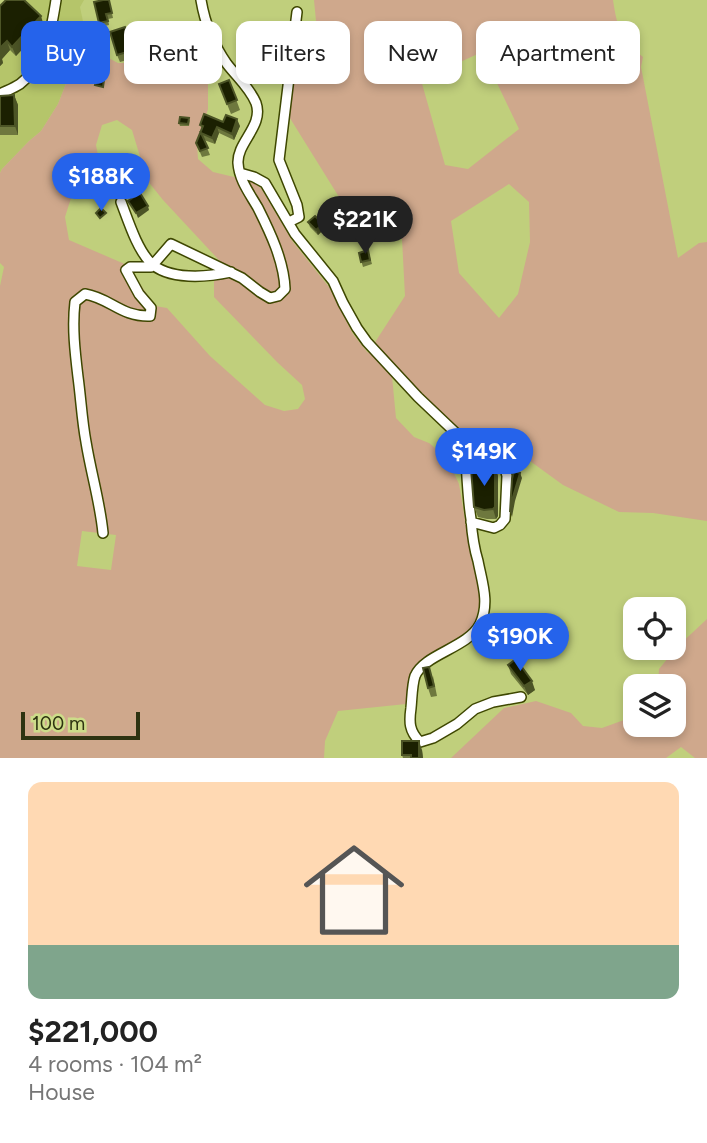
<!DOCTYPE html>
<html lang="en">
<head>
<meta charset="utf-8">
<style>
  body { margin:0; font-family:Figtree,sans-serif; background:#f6f6f6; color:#222; height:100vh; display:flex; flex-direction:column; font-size:26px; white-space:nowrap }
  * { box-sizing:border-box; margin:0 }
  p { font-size:23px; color:#767676 }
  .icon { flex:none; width:38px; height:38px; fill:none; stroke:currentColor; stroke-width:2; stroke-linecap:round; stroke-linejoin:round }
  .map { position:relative; height:758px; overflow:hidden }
  .side { display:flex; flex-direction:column; background:#fff; flex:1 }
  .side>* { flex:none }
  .guide { position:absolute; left:21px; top:21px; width:665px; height:63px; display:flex; gap:14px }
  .tools { position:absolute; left:623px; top:597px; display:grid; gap:14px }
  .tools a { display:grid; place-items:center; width:63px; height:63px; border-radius:14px; background:#fff; box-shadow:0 4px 10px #0003; font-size:35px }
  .scale { position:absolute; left:21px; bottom:18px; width:119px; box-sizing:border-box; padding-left:7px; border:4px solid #2e3311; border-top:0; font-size:19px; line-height:24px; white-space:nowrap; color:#2e3311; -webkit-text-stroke:5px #cddc89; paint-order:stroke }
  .price { position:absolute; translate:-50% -60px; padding:0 16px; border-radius:24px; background:#2563eb; color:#fff; font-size:23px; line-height:46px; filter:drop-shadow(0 2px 4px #0008) }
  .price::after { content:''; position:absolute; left:50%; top:42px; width:21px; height:16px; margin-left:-10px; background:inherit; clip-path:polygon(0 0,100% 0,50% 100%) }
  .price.selected { background:#222; color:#fff }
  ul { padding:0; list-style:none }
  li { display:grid; align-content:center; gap:14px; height:371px; padding:0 28px }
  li+li { border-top:2px solid #e0e0e0 }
  li span { display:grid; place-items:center; height:217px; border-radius:14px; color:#555 }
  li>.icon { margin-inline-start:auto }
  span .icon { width:126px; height:126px; fill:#fffc; stroke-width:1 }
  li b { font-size:30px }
  .pill { padding:0 24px; border-radius:14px; background:#fff; box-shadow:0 4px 10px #0003; font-size:24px; line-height:63px }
  .pill.selected { background:#2563eb; color:#fff }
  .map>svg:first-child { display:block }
  .built { fill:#b5c56a }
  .green { fill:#cfa88c; fill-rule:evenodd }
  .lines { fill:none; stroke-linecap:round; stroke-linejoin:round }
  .minor-casing { stroke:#3e4701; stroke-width:12 }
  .minor { stroke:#fff; stroke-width:9 }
  .wall { fill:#6e783e }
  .shaded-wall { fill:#4c5426 }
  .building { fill:#1b2001; stroke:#4c5426; stroke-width:2 }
</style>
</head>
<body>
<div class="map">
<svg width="707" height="758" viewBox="0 0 707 758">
  <rect width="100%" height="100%" fill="#c0cf7c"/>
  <!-- built -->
  <path class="built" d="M 8,0 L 84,0 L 80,7 L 90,55 L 83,57 L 72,68 L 58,104 L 41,131 L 29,141 L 2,169 L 0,173 L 0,8 Z"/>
  <!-- green -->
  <path class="green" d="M 314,0 L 613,0 C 617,27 621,40 643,57 L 641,67 L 678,258 L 699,243 L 707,242 L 707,521 L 653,513 L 619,512 L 563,485 L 530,461 L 468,428 L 463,432 L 391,366 L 396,418 L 414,437 L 429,443 L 447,458 L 459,484 L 472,561 L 480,587 L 479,606 L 476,619 L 471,629 L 416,666 L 409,679 L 406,704 L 338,711 L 325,741 L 324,758 L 0,758 L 0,286 L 4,267 L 0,263 L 0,173 L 2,169 L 29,141 L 41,131 L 58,104 L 72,68 L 83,57 L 99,53 L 118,63 L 142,63 L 160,56 L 182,53 L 208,83 L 208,109 L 197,144 L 198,159 L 213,172 L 251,181 L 261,188 L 293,242 L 329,287 L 353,334 L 368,353 L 405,296 L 402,239 L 392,222 L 357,226 L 288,115 L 297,55 L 319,52 ZM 482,52 L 519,129 L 468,169 L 445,165 L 421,80 ZM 117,120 L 132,130 L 147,180 L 163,200 L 230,272 L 214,281 L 214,297 L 277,362 L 302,385 L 305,399 L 298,409 L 284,411 L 265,405 L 210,356 L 167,308 L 155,306 L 127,265 L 69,240 L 65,217 L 72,195 L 100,166 L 96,145 L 102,125 ZM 509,184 L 529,202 L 530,242 L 518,294 L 499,318 L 459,273 L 451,221 ZM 82,531 L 116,535 L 111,570 L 77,566 Z
    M 707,619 L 707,758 L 695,758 L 681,747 L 666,758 L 451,758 L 504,708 L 536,701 L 571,713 L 583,726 L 602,728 L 635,716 L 635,724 L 674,724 L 674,686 L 658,686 L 659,669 L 677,647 Z"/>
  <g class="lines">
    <!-- minor casing -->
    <g class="minor-casing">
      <path id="minor" d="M 0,94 C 6,91 14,88 20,84 C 47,63 51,31 56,0
        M 240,173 L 254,177 L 265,183 L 295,234 L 333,281 L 343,303 L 357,328 L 367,342 L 418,397 L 459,436 L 465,445 C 467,470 467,494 471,519 C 472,533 474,548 478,561 C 482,582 490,603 480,624 C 468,648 424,654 415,676 C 412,685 412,698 411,708 C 409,722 409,731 420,742 L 433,738 L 457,724 L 475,709 L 493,702 L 521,697
        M 121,202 C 128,220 137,249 150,262 C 168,281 208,277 231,272
        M 289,222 L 299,217 L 297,205 L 279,160 L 297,12
        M 465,445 L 500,464 L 505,468 L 507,476 L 505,519 L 500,525 L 494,528 L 471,522
        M 103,533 C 100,502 91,473 86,442 C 82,421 81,399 78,377 C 75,352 72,327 75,302 L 85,294 C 110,298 121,317 150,316 L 151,308 L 139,294 L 126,270 L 130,267 L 151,267 L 171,244 L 242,278 L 260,292 L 270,298 L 278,296 L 285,289 C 284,261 270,232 258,208 C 250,194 239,180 238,163 C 237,142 264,126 256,103 C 250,88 237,77 227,64 C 213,44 205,24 201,0"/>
    </g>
    <!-- minor -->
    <use href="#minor" class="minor"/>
  </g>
  <!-- wall -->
  <path class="wall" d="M 109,0 L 113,18 L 108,19 L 109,25 L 101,27 L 99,23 Z
    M 0,6 L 44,26 L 16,56 L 10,50 L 2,59 L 3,63 L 0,66 Z
    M 132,31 L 140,56 L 120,62 L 117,55 L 127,33 Z
    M 181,42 L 197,46 L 204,62 L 197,68 L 193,64 L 191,59 L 192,58 L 183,46 Z
    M 229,80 L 240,110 L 231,114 L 219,84 Z
    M 14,95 L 18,105 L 18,135 L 0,135 L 0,96 Z
    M 190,120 L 189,126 L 180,126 L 179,123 Z
    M 223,122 L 240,126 L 234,140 L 219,133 L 215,144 L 204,140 L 210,155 L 202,157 L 196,143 L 202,129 L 200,125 Z
    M 122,165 L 122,195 L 115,198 L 96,199 L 93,192 L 103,172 Z
    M 308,222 L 323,224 L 324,229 L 318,235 L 310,227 Z
    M 368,250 L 372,264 L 363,267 L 359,253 Z
    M 495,467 L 498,476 L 498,516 L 496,519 L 487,519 L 478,517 L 474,507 Z
    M 508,665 L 535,690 L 528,695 L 511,674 Z
    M 433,676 L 437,696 L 431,697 L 428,688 Z
    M 422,750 L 423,758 L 403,758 L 402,755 Z"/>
  <!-- shaded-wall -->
  <path class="shaded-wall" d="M 41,16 L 44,26 L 16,56 L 12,47 Z
    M 7,41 L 10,50 L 2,59 L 3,63 L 0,66 L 0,48 Z
    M 202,58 L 204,62 L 197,68 L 195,64 Z
    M 14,95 L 18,105 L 18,135 L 15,126 Z
    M 237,119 L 240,126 L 234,140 L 232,134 Z
    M 217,127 L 219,133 L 215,144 L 212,138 Z
    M 119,158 L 122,165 L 122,195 L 120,188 Z
    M 148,206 L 149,210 L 138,218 L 136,213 Z
    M 323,224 L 324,229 L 318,235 L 316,230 Z
    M 495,467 L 498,476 L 498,516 L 496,519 L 493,509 Z
    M 520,473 L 522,478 L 515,501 L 512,517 L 510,512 L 513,497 Z
    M 532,681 L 535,690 L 528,695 L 524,686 Z
    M 419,741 L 422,750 L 423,758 L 419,758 Z"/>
  <!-- building -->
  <path class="building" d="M 6,0 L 24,0 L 41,16 L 12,47 L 7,41 L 0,48 L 0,6 Z
    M 103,0 L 109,0 L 112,13 L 106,14 L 108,21 L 99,23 L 94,2 Z
    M 125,27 L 127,33 L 132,31 L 137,49 L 117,55 L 110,32 Z
    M 189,35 L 197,46 L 196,47 L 200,52 L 198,53 L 202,58 L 195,64 L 191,59 L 193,57 L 181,42 Z
    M 267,56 L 276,57 L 274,65 L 266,64 Z
    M 97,79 L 104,80 L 103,87 L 95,85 Z
    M 229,80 L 237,100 L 227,104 L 219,84 Z
    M 14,95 L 15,126 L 0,126 L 0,96 Z
    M 204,114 L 223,122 L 226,115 L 237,119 L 232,134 L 217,127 L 212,138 L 201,133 L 208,148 L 200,151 L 196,143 L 203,126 L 200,125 Z
    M 180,117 L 189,118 L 188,124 L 179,123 Z
    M 103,158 L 119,158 L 120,188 L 113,191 L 93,192 L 93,172 L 103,172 Z
    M 140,193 L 148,206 L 136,213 L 128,201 Z
    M 101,208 L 106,213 L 100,218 L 96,213 Z
    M 315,216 L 323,224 L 316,230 L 308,222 Z
    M 368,250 L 370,260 L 361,262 L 359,253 Z
    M 495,467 L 495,507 L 493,509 L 484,510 L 474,507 L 471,468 Z
    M 514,471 L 520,473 L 513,497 L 510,512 L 512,479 Z
    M 516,659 L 532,681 L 524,686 L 508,665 Z
    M 429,667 L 434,686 L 428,688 L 423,668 Z
    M 402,741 L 419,741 L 419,758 L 411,758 L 411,755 L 402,755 Z"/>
</svg>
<div class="tools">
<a><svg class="icon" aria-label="locate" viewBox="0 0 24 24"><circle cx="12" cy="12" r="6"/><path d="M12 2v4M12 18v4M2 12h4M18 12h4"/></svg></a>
<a><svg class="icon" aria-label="layers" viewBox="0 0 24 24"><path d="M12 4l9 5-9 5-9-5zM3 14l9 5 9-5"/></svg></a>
</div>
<div class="scale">100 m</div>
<b class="price" style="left:101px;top:213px">$188K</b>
<b class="price selected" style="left:365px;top:256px">$221K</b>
<b class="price" style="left:484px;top:488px">$149K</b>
<b class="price" style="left:520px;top:673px">$190K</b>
<div class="guide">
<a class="pill selected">Buy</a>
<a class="pill">Rent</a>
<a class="pill">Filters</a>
<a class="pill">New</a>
<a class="pill">Apartment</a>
</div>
</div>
<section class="side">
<ul>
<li><span style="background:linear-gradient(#ffd9b3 75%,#7fa58c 0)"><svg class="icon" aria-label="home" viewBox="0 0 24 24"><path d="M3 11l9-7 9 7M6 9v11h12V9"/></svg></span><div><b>$221,000</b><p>4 rooms · 104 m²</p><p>House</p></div></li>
</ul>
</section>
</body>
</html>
